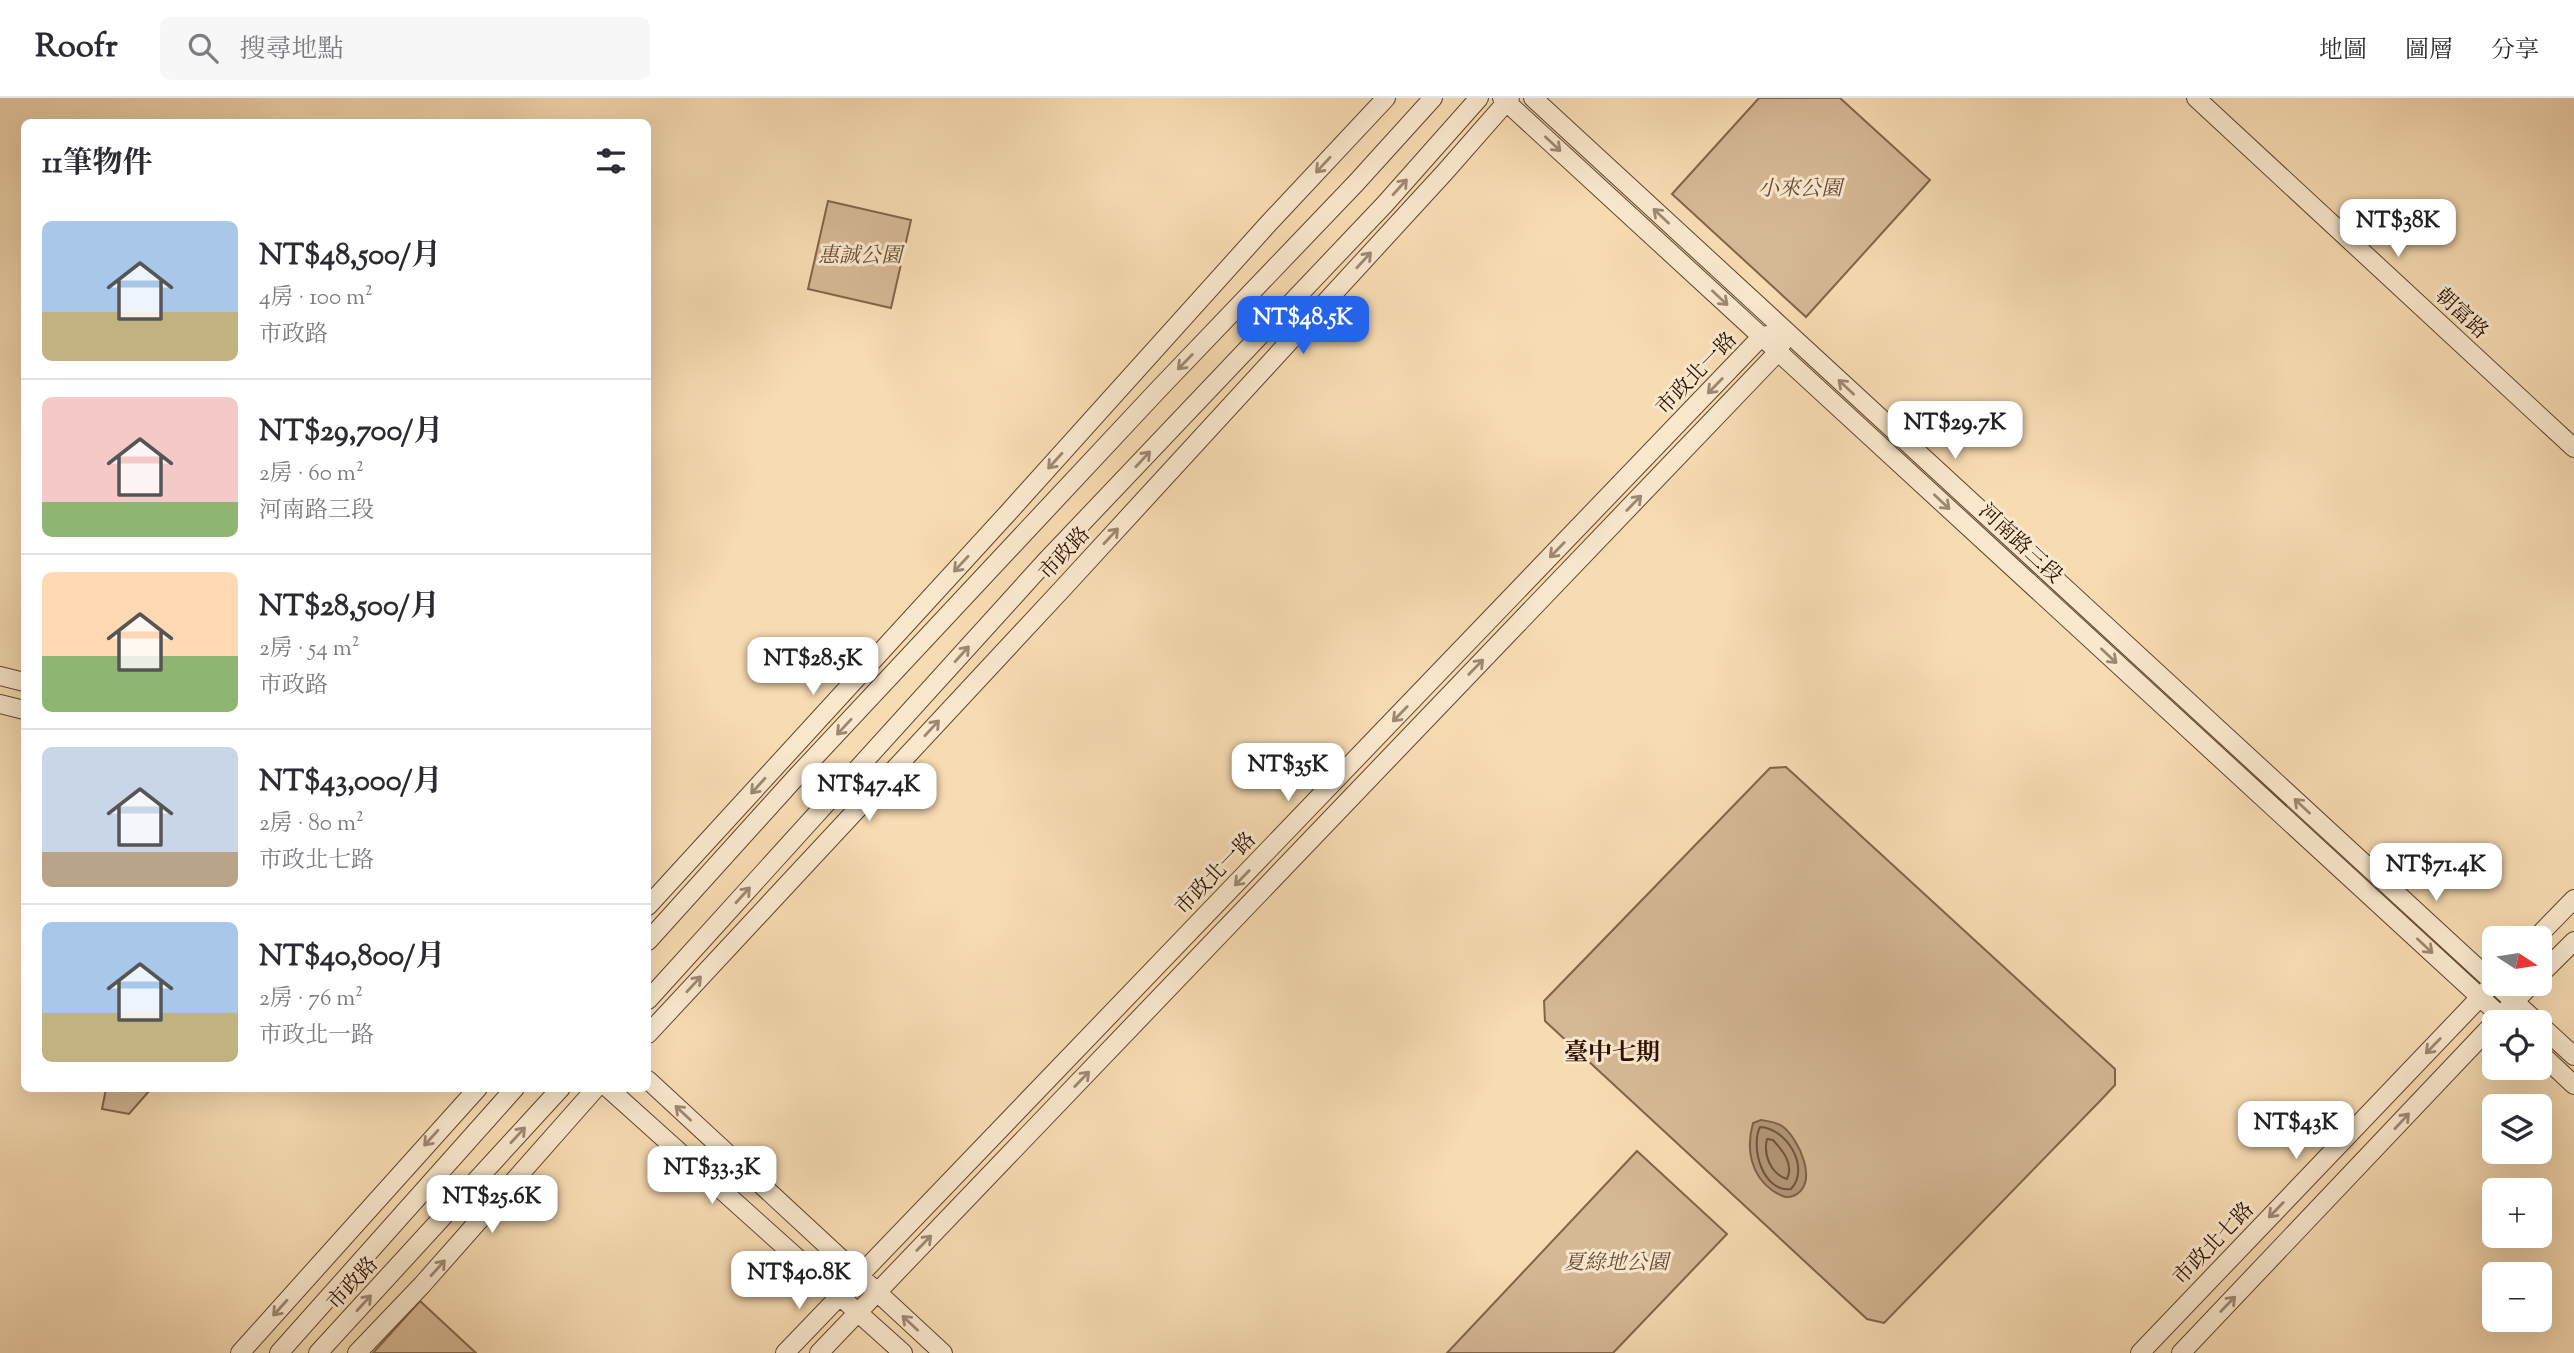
<!DOCTYPE html>
<html lang="zh-TW">
<head>
<meta charset="utf-8">
<style>
  body { margin:0; font-family:"Sorts Mill Goudy","Noto Serif TC",serif; background:#f7f7f7; color:#2b2b33; height:100vh; display:flex; flex-direction:column; font-size:26px; white-space:nowrap }
  * { box-sizing:border-box; margin:0 }
  p { font-size:23px; color:#7c7c81 }
  .icon { flex:none; width:38px; height:38px; fill:none; stroke:currentColor; stroke-width:2; stroke-linecap:round; stroke-linejoin:round }
  .map { position:relative; flex:1; overflow:hidden }
  .sheet { position:absolute; left:21px; top:21px; width:630px; height:973px; display:flex; flex-direction:column; background:#fff; border-radius:10px; box-shadow:0 7px 28px #0002 }
  .sheet>* { flex:none }
  .needle { width:46px; rotate:102deg }
  .fabs { position:absolute; left:2482px; top:828px; display:grid; gap:14px }
  .fabs a { display:grid; place-items:center; width:70px; height:70px; border-radius:10px; background:#fff; box-shadow:0 7px 28px #0002; font-size:35px }
  .price { position:absolute; translate:-50% -60px; padding:0 16px; border-radius:14px; background:#fff; color:#222; font-size:23px; line-height:46px; filter:drop-shadow(0 2px 4px #0008) }
  .price::after { content:''; position:absolute; left:50%; top:42px; width:21px; height:16px; margin-left:-10px; background:inherit; clip-path:polygon(0 0,100% 0,50% 100%) }
  .price.active { background:#2563eb; color:#fff }
  ul { padding:0; list-style:none }
  li { display:flex; align-items:center; gap:21px; height:175px; padding:0 21px }
  li+li { border-top:2px solid #e1e1e2 }
  li span { display:grid; place-items:center; flex:none; width:196px; height:140px; border-radius:10px; color:#555 }
  li>.icon { margin-inline-start:auto }
  span .icon { width:84px; height:84px; fill:#fffc; stroke-width:1 }
  li b { font-size:30px }
  h2 { display:flex; justify-content:space-between; align-items:center; height:84px; padding:0 21px; font-size:30px }
  header { display:flex; align-items:center; gap:42px; box-sizing:border-box; height:98px; padding:0 35px; background:#fff; border-bottom:2px solid #e1e1e2 }
  header strong { font-size:33px }
  nav { display:flex; gap:38px; margin-inline-start:auto; font-size:24px }
  .search { width:490px; height:63px; background:#f7f7f7; display:flex; align-items:center; gap:18px; box-sizing:border-box; padding:0 24px; border-radius:10px; color:#7c7c81; font-size:26px }
  .map>svg:first-child { display:block }
  .green { fill:#d5b894; stroke:#81644a; stroke-width:2 }
  .water { fill:#b29676; stroke:#7d6047; stroke-width:2 }
  .lines { fill:none; stroke-linecap:round; stroke-linejoin:round }
  .shore { stroke:#70533c; stroke-width:2 }
  .tertiary-casing { stroke:#60432d; stroke-width:20 }
  .tertiary { stroke:#fae8cd; stroke-width:18 }
  .oneway { stroke:#9e8771 }
  .labels { text-anchor:middle; stroke-width:6; stroke-linejoin:round; paint-order:stroke }
  .park-label { font-size:21px; font-style:italic; fill:#684b34; stroke:#fae8cd }
  .street-label { font-size:21px; fill:#2d1001; stroke:#fae8cd }
  .quarter-label { font-size:24px; font-weight:bold; fill:#2d1001; stroke:#fae8cd }
</style>
</head>
<body>
<header>
<strong>Roofr</strong>
<div class="search"><svg class="icon" aria-label="search" viewBox="0 0 24 24"><circle cx="10" cy="10" r="6"/><path d="M15 15l6 6"/></svg>搜尋地點</div>
<nav><a>地圖</a><a>圖層</a><a>分享</a></nav>
</header>
<div class="map">
<svg width="2574" height="1255" viewBox="0 0 2574 1255">
  <rect width="100%" height="100%" fill="#f7dbb2"/>
  <filter id="stains"><feTurbulence type="fractalNoise" baseFrequency=".00286" numOctaves="4"/><feColorMatrix values="0 0 0 0 .2 0 0 0 0 .09 0 0 0 0 .02 0 0 0 .5 -.17"/></filter>
  <radialGradient id="worn" r=".72"><stop offset=".6" stop-color="#630" stop-opacity="0"/><stop offset="1" stop-color="#630" stop-opacity=".3"/></radialGradient>
  <!-- green -->
  <path class="green" d="M 1759,0 L 1840,0 L 1930,82 L 1806,219 L 1672,96 Z
    M 828,103 L 911,122 L 891,210 L 808,191 Z
    M 1786,669 L 2115,971 L 2115,987 L 2100,1003 L 1884,1225 L 1867,1221 L 1545,923 L 1544,903 L 1770,670 Z
    M 106,991 L 106,990 L 151,991 L 129,1016 L 102,1011 Z
    M 1637,1053 L 1727,1136 L 1613,1255 L 1447,1255 Z
    M 420,1203 L 476,1255 L 373,1255 Z"/>
  <!-- water -->
  <path class="water" d="M 1761,1022 C 1768,1023 1776,1024 1782,1028 C 1798,1039 1821,1087 1793,1098 C 1785,1101 1780,1097 1773,1093 C 1750,1077 1746,1050 1753,1025 Z"/>
  <g class="lines">
    <!-- shore -->
    <path class="shore" d="M 1760,1029 C 1786,1030 1811,1069 1791,1091 C 1763,1095 1750,1049 1760,1029 Z
      M 1767,1041 L 1773,1042 C 1783,1053 1794,1066 1787,1081 C 1771,1076 1763,1057 1767,1041 Z"/>
    <!-- tertiary casing -->
    <g class="tertiary-casing">
      <path id="tertiary" d="M 1502,0 L 2507,924
        M 1533,0 L 2494,885
        M 2196,0 L 2574,350
        M 0,578 L 24,584
        M 0,606 L 24,612
        M 648,808 L 1007,416 L 1268,126 L 1386,0
        M 2536,840 L 2574,801
        M 648,843 L 797,678 L 1157,293 L 1356,85 L 1433,0
        M 2539,878 L 2574,843
        M 2495,886 L 2537,924
        M 648,902 L 1045,464 L 1385,106 L 1479,0
        M 2507,911 L 2532,886
        M 2539,926 L 2574,958
        M 648,936 L 1065,488 L 1445,74 L 1510,0
        M 2539,954 L 2574,987
        M 648,982 L 943,1255
        M 608,990 L 903,1255
        M 240,1255 L 478,990
        M 279,1255 L 515,990
        M 318,1255 L 561,990
        M 357,1255 L 422,1187 L 596,990
        M 785,1255 L 1762,238 L 1787,234
        M 819,1255 L 1778,254 L 1787,234
        M 2140,1255 L 2487,892
        M 2181,1255 L 2494,925"/>
    </g>
    <!-- tertiary -->
    <use href="#tertiary" class="tertiary"/>
  </g>
  <!-- one-way arrows -->
  <defs><path id="oneway-shaft" d="M-6 0H5M1.5-3L5.5 0L1.5 3" fill="none" stroke-width="1.6" stroke-linecap="round" stroke-linejoin="round" transform="scale(1.75)"/></defs>
  <g class="oneway">
    <use href="#oneway-shaft" transform="translate(1553 46) rotate(43)"/>
    <use href="#oneway-shaft" transform="translate(1323 67) rotate(133)"/>
    <use href="#oneway-shaft" transform="translate(1400 89) rotate(-48)"/>
    <use href="#oneway-shaft" transform="translate(1661 118) rotate(-137)"/>
    <use href="#oneway-shaft" transform="translate(1364 162) rotate(-47)"/>
    <use href="#oneway-shaft" transform="translate(1720 200) rotate(43)"/>
    <use href="#oneway-shaft" transform="translate(1185 264) rotate(134)"/>
    <use href="#oneway-shaft" transform="translate(1715 288) rotate(134)"/>
    <use href="#oneway-shaft" transform="translate(1846 289) rotate(-137)"/>
    <use href="#oneway-shaft" transform="translate(1143 361) rotate(-47)"/>
    <use href="#oneway-shaft" transform="translate(1055 363) rotate(132)"/>
    <use href="#oneway-shaft" transform="translate(1942 404) rotate(43)"/>
    <use href="#oneway-shaft" transform="translate(1634 405) rotate(-46)"/>
    <use href="#oneway-shaft" transform="translate(1111 438) rotate(-47)"/>
    <use href="#oneway-shaft" transform="translate(1557 452) rotate(134)"/>
    <use href="#oneway-shaft" transform="translate(961 466) rotate(133)"/>
    <use href="#oneway-shaft" transform="translate(962 556) rotate(-48)"/>
    <use href="#oneway-shaft" transform="translate(2109 558) rotate(43)"/>
    <use href="#oneway-shaft" transform="translate(1476 569) rotate(-46)"/>
    <use href="#oneway-shaft" transform="translate(1400 616) rotate(134)"/>
    <use href="#oneway-shaft" transform="translate(844 629) rotate(133)"/>
    <use href="#oneway-shaft" transform="translate(932 630) rotate(-47)"/>
    <use href="#oneway-shaft" transform="translate(758 688) rotate(132)"/>
    <use href="#oneway-shaft" transform="translate(2302 708) rotate(-137)"/>
    <use href="#oneway-shaft" transform="translate(1242 780) rotate(134)"/>
    <use href="#oneway-shaft" transform="translate(743 797) rotate(-48)"/>
    <use href="#oneway-shaft" transform="translate(2425 848) rotate(43)"/>
    <use href="#oneway-shaft" transform="translate(694 886) rotate(-47)"/>
    <use href="#oneway-shaft" transform="translate(2433 948) rotate(134)"/>
    <use href="#oneway-shaft" transform="translate(1082 981) rotate(-46)"/>
    <use href="#oneway-shaft" transform="translate(683 1015) rotate(-137)"/>
    <use href="#oneway-shaft" transform="translate(2402 1023) rotate(-47)"/>
    <use href="#oneway-shaft" transform="translate(518 1037) rotate(-47)"/>
    <use href="#oneway-shaft" transform="translate(431 1040) rotate(132)"/>
    <use href="#oneway-shaft" transform="translate(2276 1112) rotate(134)"/>
    <use href="#oneway-shaft" transform="translate(924 1145) rotate(-46)"/>
    <use href="#oneway-shaft" transform="translate(438 1170) rotate(-48)"/>
    <use href="#oneway-shaft" transform="translate(364 1205) rotate(-47)"/>
    <use href="#oneway-shaft" transform="translate(2228 1206) rotate(-46)"/>
    <use href="#oneway-shaft" transform="translate(280 1210) rotate(132)"/>
    <use href="#oneway-shaft" transform="translate(910 1225) rotate(-137)"/>
  </g>
  <g class="labels">
    <!-- park labels -->
    <g class="park-label">
      <text x="1800" y="97">小來公園</text>
      <text x="860" y="164">惠誠公園</text>
      <text x="1616" y="1171">夏綠地公園</text>
    </g>
    <!-- street labels -->
    <g class="street-label">
      <text transform="translate(2462 215) rotate(43)" y="7">朝富路</text>
      <text transform="translate(1696 275) rotate(-46)" y="7">市政北一路</text>
      <text transform="translate(2021 445) rotate(43)" y="7">河南路三段</text>
      <text transform="translate(1064 455) rotate(-47)" y="7">市政路</text>
      <text transform="translate(1215 775) rotate(-46)" y="7">市政北一路</text>
      <text transform="translate(2213 1145) rotate(-46)" y="7">市政北七路</text>
      <text transform="translate(352 1185) rotate(-47)" y="7">市政路</text>
    </g>
    <!-- quarter labels -->
    <g class="quarter-label">
      <text x="1612" y="962">臺中七期</text>
    </g>
  </g>
  <rect width="100%" height="100%" filter="url(#stains)"/>
  <rect width="100%" height="100%" fill="url(#worn)"/>
</svg>
<div class="fabs">
<a><svg class="needle" viewBox="-14 -14 28 28"><path d="M0-13l5 13h-10z" fill="#e53935"/><path d="M0 13l5-13h-10z" fill="#7c7c81"/></svg></a>
<a><svg class="icon" aria-label="locate" viewBox="0 0 24 24"><circle cx="12" cy="12" r="6"/><path d="M12 2v4M12 18v4M2 12h4M18 12h4"/></svg></a>
<a><svg class="icon" aria-label="layers" viewBox="0 0 24 24"><path d="M12 4l9 5-9 5-9-5zM3 14l9 5 9-5"/></svg></a>
<a>+</a>
<a>−</a>
</div>
<b class="price" style="left:2398px;top:161px">NT$38K</b>
<b class="price active" style="left:1303px;top:258px">NT$48.5K</b>
<b class="price" style="left:1955px;top:363px">NT$29.7K</b>
<b class="price" style="left:813px;top:599px">NT$28.5K</b>
<b class="price" style="left:1288px;top:705px">NT$35K</b>
<b class="price" style="left:869px;top:725px">NT$47.4K</b>
<b class="price" style="left:2436px;top:805px">NT$71.4K</b>
<b class="price" style="left:2296px;top:1063px">NT$43K</b>
<b class="price" style="left:712px;top:1108px">NT$33.3K</b>
<b class="price" style="left:492px;top:1137px">NT$25.6K</b>
<b class="price" style="left:799px;top:1213px">NT$40.8K</b>
<section class="sheet">
<h2>11筆物件<svg class="icon" aria-label="filters" viewBox="0 0 24 24"><path d="M4 7h16M4 17h16"/><circle cx="9" cy="7" r="2"/><circle cx="15" cy="17" r="2"/></svg></h2>
<ul>
<li><span style="background:linear-gradient(#a9c7e8 65%,#c2b280 0)"><svg class="icon" aria-label="home" viewBox="0 0 24 24"><path d="M3 11l9-7 9 7M6 9v11h12V9"/></svg></span><div><b>NT$48,500/月</b><p>4房 · 100 m²</p><p>市政路</p></div></li>
<li><span style="background:linear-gradient(#f6c9c9 75%,#8fb573 0)"><svg class="icon" aria-label="home" viewBox="0 0 24 24"><path d="M3 11l9-7 9 7M6 9v11h12V9"/></svg></span><div><b>NT$29,700/月</b><p>2房 · 60 m²</p><p>河南路三段</p></div></li>
<li><span style="background:linear-gradient(#ffd9b3 60%,#8fb573 0)"><svg class="icon" aria-label="home" viewBox="0 0 24 24"><path d="M3 11l9-7 9 7M6 9v11h12V9"/></svg></span><div><b>NT$28,500/月</b><p>2房 · 54 m²</p><p>市政路</p></div></li>
<li><span style="background:linear-gradient(#c9d6e8 75%,#b9a48a 0)"><svg class="icon" aria-label="home" viewBox="0 0 24 24"><path d="M3 11l9-7 9 7M6 9v11h12V9"/></svg></span><div><b>NT$43,000/月</b><p>2房 · 80 m²</p><p>市政北七路</p></div></li>
<li><span style="background:linear-gradient(#a9c7e8 65%,#c2b280 0)"><svg class="icon" aria-label="home" viewBox="0 0 24 24"><path d="M3 11l9-7 9 7M6 9v11h12V9"/></svg></span><div><b>NT$40,800/月</b><p>2房 · 76 m²</p><p>市政北一路</p></div></li>
</ul>
</section>
</div>
</body>
</html>
